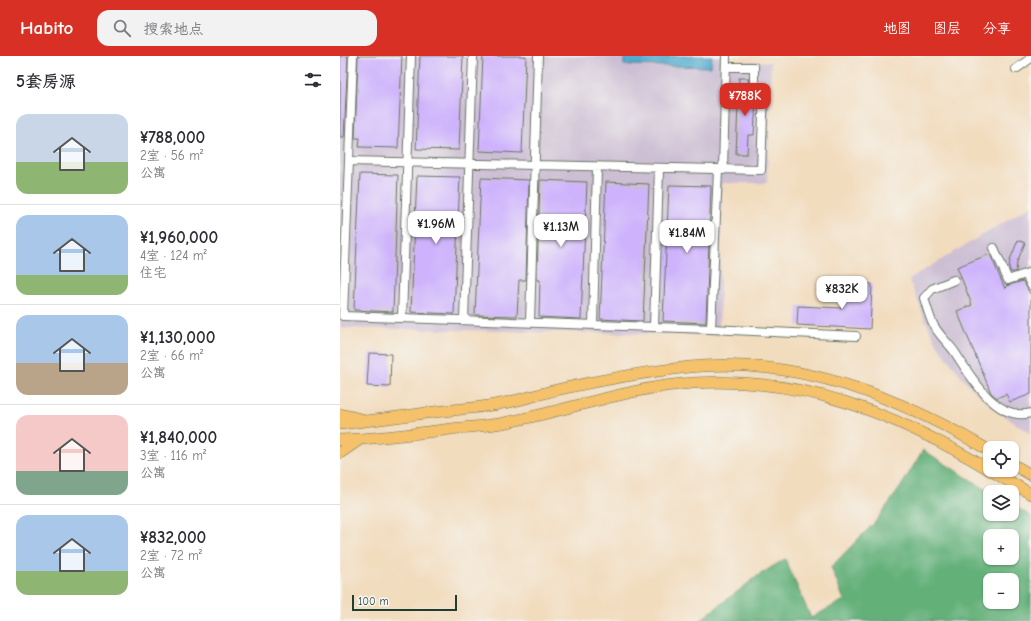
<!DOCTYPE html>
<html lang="zh">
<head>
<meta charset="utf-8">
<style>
  body { margin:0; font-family:"Comic Neue","LXGW WenKai TC",sans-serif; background:#f2f2f3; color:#2b2b33; height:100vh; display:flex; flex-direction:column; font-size:15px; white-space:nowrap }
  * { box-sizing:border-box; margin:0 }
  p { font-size:13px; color:#7c7c81 }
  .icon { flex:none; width:22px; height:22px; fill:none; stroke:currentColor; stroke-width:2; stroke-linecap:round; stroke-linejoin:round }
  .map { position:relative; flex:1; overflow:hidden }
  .drawer { display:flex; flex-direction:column; background:#fff; width:340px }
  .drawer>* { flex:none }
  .fabs { position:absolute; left:643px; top:385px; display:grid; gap:8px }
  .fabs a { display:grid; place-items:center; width:36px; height:36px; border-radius:8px; background:#fff; box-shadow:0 1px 3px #0004; font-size:20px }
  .scale { position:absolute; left:12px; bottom:10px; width:105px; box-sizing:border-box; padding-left:4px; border:2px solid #1f3d34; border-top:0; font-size:11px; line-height:14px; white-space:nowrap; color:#1f3d34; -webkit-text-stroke:3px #f6f6f2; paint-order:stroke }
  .price { position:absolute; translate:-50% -34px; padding:0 9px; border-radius:8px; background:#fff; color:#222; font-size:13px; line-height:26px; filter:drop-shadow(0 1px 2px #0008) }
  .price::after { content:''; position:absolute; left:50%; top:24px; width:12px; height:9px; margin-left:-6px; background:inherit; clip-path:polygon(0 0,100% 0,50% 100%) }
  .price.on { background:#d93025; color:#fff }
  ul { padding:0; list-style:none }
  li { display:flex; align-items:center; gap:12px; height:100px; padding:0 16px }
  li+li { border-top:1px solid #e1e1e2 }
  li span { display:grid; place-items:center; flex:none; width:112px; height:80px; border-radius:12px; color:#555 }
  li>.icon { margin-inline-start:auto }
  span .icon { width:48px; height:48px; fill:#fffc; stroke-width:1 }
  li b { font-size:17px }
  h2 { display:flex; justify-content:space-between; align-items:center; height:48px; padding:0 16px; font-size:17px }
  header { display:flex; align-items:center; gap:24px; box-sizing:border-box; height:56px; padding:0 20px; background:#d93025; color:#fff }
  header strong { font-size:19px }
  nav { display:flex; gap:22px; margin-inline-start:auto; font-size:14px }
  .search { width:280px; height:36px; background:#f2f2f3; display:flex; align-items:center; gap:10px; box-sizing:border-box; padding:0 14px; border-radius:12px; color:#7c7c81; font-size:15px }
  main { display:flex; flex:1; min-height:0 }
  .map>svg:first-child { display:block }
  .industrial { fill:#ccbed3 }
  .forest { fill:#64b079; stroke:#427656; fill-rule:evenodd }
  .water { fill:#53abd0; stroke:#397482 }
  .building { fill:#ceb3fc }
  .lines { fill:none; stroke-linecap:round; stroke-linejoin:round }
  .minor-casing { stroke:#697564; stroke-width:10 }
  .major-casing { stroke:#697564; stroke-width:12 }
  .minor { stroke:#fff; stroke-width:8 }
  .major { stroke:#f5c16b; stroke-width:11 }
</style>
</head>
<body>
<header>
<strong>Habito</strong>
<div class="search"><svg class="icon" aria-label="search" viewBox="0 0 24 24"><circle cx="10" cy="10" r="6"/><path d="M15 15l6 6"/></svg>搜索地点</div>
<nav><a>地图</a><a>图层</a><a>分享</a></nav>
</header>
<main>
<section class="drawer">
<h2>5套房源<svg class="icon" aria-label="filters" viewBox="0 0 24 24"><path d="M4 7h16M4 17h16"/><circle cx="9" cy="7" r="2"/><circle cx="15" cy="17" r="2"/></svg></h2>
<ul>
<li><span style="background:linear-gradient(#c9d6e8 60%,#8fb573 0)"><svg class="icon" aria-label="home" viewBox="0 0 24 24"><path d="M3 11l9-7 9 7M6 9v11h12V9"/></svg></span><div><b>¥788,000</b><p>2室 · 56 m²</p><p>公寓</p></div></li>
<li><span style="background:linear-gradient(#a9c7e8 75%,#8fb573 0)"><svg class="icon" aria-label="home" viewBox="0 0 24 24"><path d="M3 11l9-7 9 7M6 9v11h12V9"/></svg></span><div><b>¥1,960,000</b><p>4室 · 124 m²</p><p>住宅</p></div></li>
<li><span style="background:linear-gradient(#a9c7e8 60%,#b9a48a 0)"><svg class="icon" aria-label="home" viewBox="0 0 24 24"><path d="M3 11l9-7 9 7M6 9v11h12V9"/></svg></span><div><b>¥1,130,000</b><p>2室 · 66 m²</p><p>公寓</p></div></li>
<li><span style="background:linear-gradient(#f6c9c9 70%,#7fa58c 0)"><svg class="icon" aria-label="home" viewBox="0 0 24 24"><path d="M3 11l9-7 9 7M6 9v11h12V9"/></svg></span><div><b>¥1,840,000</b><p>3室 · 116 m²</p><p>公寓</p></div></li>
<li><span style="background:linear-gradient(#a9c7e8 70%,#8fb573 0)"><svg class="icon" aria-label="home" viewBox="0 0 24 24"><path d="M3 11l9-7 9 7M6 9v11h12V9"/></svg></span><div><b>¥832,000</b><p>2室 · 72 m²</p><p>公寓</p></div></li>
</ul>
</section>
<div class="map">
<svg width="691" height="565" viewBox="0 0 691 565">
  <rect width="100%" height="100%" fill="#f6f6f2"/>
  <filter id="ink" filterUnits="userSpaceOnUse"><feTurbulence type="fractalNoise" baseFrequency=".025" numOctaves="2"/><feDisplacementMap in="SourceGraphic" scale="8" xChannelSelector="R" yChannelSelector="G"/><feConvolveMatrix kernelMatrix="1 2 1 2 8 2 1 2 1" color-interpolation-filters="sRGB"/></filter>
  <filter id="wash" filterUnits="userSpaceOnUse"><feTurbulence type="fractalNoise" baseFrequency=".012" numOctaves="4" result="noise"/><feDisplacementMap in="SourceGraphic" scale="16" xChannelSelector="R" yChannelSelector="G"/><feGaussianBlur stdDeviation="0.9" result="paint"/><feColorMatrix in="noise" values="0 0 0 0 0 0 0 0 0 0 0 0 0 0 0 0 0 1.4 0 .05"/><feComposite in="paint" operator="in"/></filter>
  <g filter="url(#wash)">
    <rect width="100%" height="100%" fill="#f2dcbe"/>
    <!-- industrial -->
    <path class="industrial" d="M 0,0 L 390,0 L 390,5 L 431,6 L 427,127 L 382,127 L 379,279 L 0,272 Z
      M 691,150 L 691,378 L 653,352 L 628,328 L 610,306 L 597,288 L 586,266 L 569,223 Z"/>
    <!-- forest -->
    <path class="forest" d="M 583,394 L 650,436 L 650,458 L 672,458 L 672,449 L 691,460 L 691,565 L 359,565 L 419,519 L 445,503 L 471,562 L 504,544 L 491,511 L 536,465 L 560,432 ZM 650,480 L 672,480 L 672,502 L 650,502 ZM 650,524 L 672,524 L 672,546 L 650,546 Z"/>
    <!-- water -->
    <path class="water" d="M 284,0 L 372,0 L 371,11 L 284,9 Z"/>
    <g id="blocks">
      <!-- building -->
      <path class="building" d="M 0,0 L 8,0 L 4,81 L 0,81 Z
        M 18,0 L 62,0 L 58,92 L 19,91 L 20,82 L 15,82 Z
        M 80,0 L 123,0 L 119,94 L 76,93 Z
        M 143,0 L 186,0 L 182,97 L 139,95 Z
        M 399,22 L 408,22 L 409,41 L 416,41 L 414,79 L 408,79 L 407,98 L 396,98 Z
        M 20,118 L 58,119 L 53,256 L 14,254 Z
        M 77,120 L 120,121 L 114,258 L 71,256 Z
        M 141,122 L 189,124 L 186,224 L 179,224 L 177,260 L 135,259 Z
        M 200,124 L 247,126 L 241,263 L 199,261 L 200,224 L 197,224 Z
        M 266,126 L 309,128 L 303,265 L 260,263 Z
        M 329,129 L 371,130 L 366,267 L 323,265 Z
        M 678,184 L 685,187 L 677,206 L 676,216 L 671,216 L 669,212 L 670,204 Z
        M 650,198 L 665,233 L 666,230 L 683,225 L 691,239 L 691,338 L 670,346 L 666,338 L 657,342 L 651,337 L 617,255 L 632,249 L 617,211 Z
        M 503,227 L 532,228 L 530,273 L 457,269 L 458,250 L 502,252 Z
        M 29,297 L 51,298 L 50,331 L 27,330 Z"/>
    </g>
  </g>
  <g filter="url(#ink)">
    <use href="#blocks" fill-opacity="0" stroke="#697564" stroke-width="1"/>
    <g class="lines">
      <!-- minor casing -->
      <g class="minor-casing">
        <path id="minor" d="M 13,0 L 3,260 L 371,273 L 378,114
          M 676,13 L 691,2
          M 9,105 L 421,114 L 424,32 L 414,32 L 414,11 L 386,11
          M 383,114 L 386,0
          M 654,192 L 668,224 L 691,216
          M 686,218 L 691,229
          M 614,224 L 592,233 L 584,242 C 587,251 589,260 593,268 C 598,278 607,286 614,295 C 630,319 656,367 691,357
          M 62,262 L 71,0
          M 124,264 L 133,0
          M 190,266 L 198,0
          M 253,269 L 257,111
          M 314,271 L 319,113
          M 371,273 L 516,280"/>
      </g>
      <!-- major casing -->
      <g class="major-casing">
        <path id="major" d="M 0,358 L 21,363
          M 0,368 C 31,365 62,360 94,356 C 117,353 141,352 164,347 C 182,344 199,338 216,334 C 260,324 305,316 349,311 C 456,300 560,341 650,395
          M 0,384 C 37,383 74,378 111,373 C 130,371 150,370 168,366 C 230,354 290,331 353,327 C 464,320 556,358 650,414
          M 0,397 L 19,384
          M 672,408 L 691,419
          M 650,414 L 691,438"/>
      </g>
      <!-- minor -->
      <use href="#minor" class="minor"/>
      <!-- major -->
      <use href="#major" class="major"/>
    </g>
  </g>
</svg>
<div class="fabs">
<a><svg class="icon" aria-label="locate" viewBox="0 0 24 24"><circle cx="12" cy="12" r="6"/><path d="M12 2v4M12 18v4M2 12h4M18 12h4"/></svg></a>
<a><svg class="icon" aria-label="layers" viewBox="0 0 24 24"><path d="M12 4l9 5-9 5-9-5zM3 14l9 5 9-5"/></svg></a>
<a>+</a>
<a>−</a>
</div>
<div class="scale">100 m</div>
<b class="price on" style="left:405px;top:61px">¥788K</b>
<b class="price" style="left:96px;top:189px">¥1.96M</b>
<b class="price" style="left:221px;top:192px">¥1.13M</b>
<b class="price" style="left:347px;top:198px">¥1.84M</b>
<b class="price" style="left:502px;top:254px">¥832K</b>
</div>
</main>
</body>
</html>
